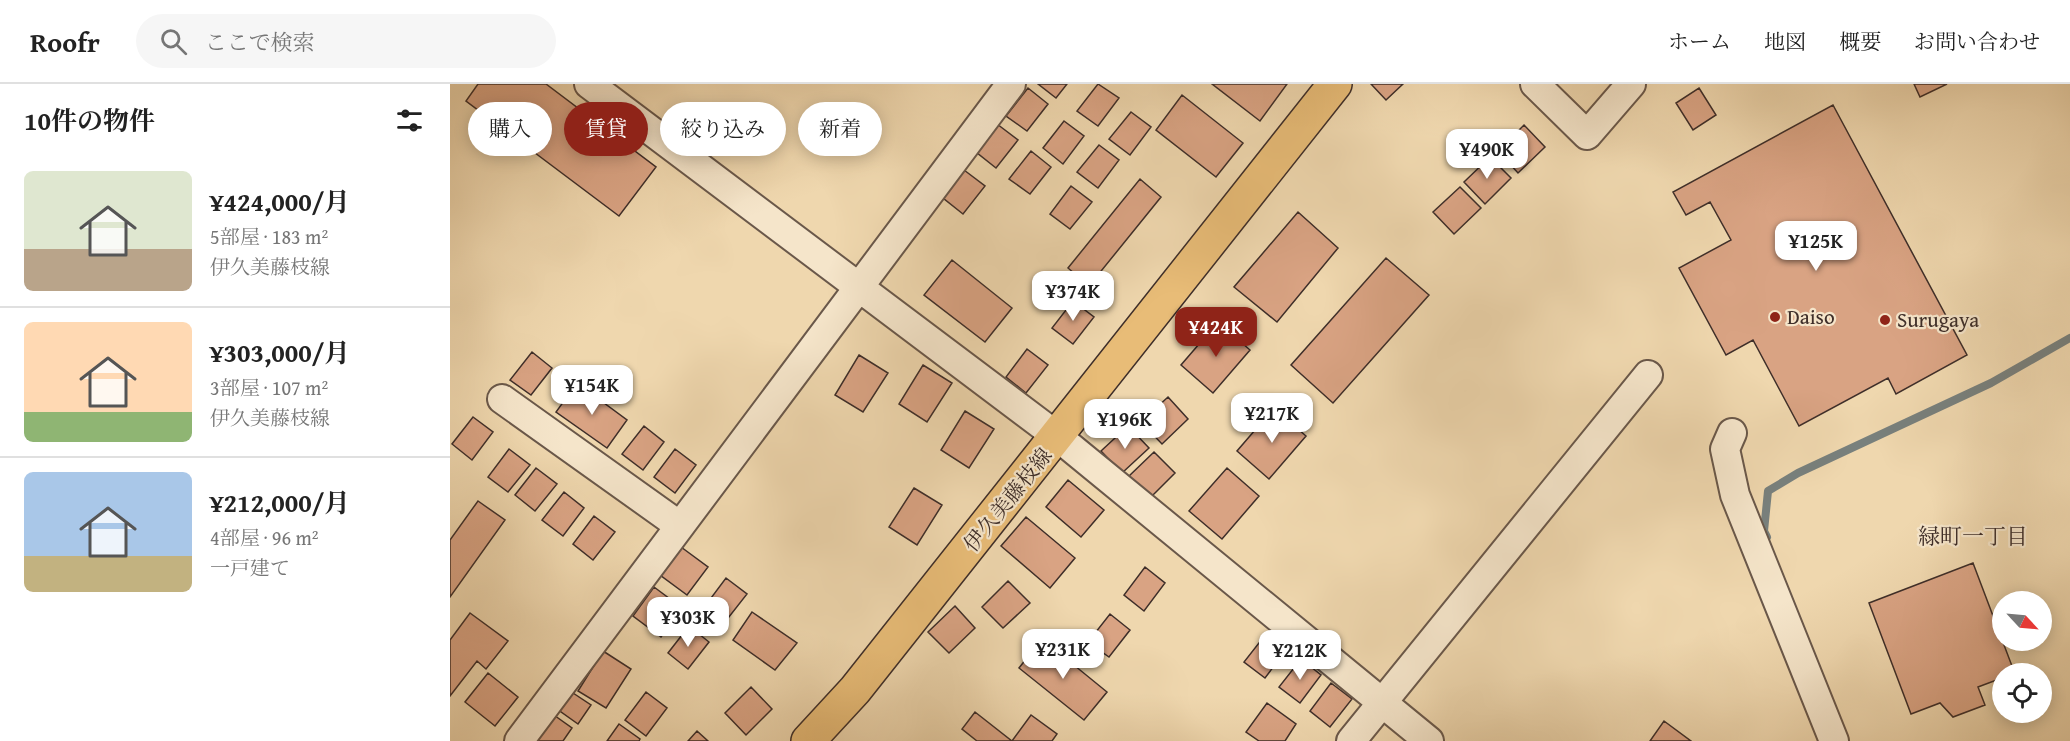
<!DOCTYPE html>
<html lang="ja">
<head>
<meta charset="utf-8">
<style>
  body { margin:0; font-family:"Gentium Book Plus","Noto Serif JP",serif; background:#f6f6f6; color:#222; height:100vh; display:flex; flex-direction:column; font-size:22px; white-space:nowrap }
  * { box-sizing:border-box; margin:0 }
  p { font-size:20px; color:#767676 }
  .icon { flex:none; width:33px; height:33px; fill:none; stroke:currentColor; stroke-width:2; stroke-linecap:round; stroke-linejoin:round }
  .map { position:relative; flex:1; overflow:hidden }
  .side { display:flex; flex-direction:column; background:#fff; width:450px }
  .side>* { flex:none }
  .hud { position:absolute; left:18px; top:18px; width:570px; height:54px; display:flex; gap:12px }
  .needle { width:39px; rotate:116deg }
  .fabs { position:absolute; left:1542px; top:507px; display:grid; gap:12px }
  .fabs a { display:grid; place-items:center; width:60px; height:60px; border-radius:50%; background:#fff; box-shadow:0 3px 15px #0003; font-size:30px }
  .price { position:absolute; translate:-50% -51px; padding:0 14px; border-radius:12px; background:#fff; color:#222; font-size:20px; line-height:39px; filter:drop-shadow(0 2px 3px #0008) }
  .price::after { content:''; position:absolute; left:50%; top:36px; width:18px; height:14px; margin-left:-9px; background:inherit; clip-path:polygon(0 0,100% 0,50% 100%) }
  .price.on { background:#8f2418; color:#fff }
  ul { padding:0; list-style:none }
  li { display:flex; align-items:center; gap:18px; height:150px; padding:0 24px }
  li+li { border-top:2px solid #e0e0e0 }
  li span { display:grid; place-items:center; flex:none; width:168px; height:120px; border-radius:9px; color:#555 }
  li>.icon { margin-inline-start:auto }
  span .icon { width:72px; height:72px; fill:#fffc; stroke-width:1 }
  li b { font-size:26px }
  h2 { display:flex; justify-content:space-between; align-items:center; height:72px; padding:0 24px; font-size:26px }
  .chip { padding:0 21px; border-radius:27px; background:#fff; box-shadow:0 3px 15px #0003; font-size:21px; line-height:54px }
  .chip.on { background:#8f2418; color:#fff }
  header { display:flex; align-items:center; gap:36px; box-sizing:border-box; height:84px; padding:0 30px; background:#fff; border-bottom:2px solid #e0e0e0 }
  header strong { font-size:28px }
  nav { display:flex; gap:33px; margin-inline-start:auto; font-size:21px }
  .search { width:420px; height:54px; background:#f6f6f6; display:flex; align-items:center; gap:15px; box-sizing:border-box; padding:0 21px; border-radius:33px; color:#767676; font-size:22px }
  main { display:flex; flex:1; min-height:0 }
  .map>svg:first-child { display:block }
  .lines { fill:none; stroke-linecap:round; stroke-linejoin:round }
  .stream { stroke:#78807d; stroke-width:8 }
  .building { fill:#d9a383; stroke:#3e2e29; stroke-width:1.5 }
  .minor-casing { stroke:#6a584a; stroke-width:32 }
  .major-casing { stroke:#3e2e29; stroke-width:36 }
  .minor { stroke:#f5e5ca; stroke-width:28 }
  .major { stroke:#e8bc77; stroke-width:33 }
  .poi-dot { fill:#8f2418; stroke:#f5e5ca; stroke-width:2 }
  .labels { text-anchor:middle; stroke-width:4.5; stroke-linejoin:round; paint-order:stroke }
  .poi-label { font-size:21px; fill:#3e2e29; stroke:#f5e5ca; text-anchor:start }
  .street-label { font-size:21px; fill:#3e2e29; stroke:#f5e5ca }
  .neighbourhood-label { font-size:22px; fill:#3e2e29; stroke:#f5e5ca }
</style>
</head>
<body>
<header>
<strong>Roofr</strong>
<div class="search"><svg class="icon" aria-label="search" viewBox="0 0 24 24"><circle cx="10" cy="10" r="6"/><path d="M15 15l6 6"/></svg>ここで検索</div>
<nav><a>ホーム</a><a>地図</a><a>概要</a><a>お問い合わせ</a></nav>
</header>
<main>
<section class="side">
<h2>10件の物件<svg class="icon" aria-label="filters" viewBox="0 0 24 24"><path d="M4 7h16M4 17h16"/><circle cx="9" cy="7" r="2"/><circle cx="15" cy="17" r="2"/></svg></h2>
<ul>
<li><span style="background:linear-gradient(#dfe7d0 65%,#b9a48a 0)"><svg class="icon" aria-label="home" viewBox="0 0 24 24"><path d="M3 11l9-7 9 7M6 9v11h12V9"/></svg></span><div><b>¥424,000/月</b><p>5部屋 · 183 m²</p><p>伊久美藤枝線</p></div></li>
<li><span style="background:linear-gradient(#ffd9b3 75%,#8fb573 0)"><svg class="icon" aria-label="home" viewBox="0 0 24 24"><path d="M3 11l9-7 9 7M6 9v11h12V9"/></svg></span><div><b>¥303,000/月</b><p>3部屋 · 107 m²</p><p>伊久美藤枝線</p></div></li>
<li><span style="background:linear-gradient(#a9c7e8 70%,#c2b280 0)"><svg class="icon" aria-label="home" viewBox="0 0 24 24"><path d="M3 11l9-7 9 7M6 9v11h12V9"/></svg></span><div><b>¥212,000/月</b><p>4部屋 · 96 m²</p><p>一戸建て</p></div></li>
</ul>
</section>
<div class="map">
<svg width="1620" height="657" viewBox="0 0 1620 657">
  <rect width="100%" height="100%" fill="#efd7ae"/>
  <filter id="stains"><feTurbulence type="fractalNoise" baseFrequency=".00333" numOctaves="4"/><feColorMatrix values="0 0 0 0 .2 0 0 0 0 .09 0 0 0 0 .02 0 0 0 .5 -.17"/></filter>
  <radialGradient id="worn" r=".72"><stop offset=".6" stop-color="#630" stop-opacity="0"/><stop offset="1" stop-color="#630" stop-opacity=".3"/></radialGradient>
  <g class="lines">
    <!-- stream -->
    <path class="stream" d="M 1317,453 L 1314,447 L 1318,407 L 1348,389 L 1541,299 L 1620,254"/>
  </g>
  <!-- building -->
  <path class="building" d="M 28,0 L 96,0 L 206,83 L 169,132 L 16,17 Z
    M 588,0 L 617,0 L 606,14 Z
    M 648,0 L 669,14 L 648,42 L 627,27 Z
    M 762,0 L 837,0 L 810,37 Z
    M 921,0 L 953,0 L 936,16 Z
    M 1464,0 L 1497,0 L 1470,13 Z
    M 578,4 L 598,20 L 577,47 L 556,32 Z
    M 1249,4 L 1266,31 L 1243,46 L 1226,19 Z
    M 732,11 L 793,59 L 766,93 L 706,46 Z
    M 1383,21 L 1517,271 L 1446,310 L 1438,294 L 1349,342 L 1303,256 L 1276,271 L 1229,184 L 1281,156 L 1260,118 L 1236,131 L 1223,108 Z
    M 681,28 L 701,43 L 680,71 L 659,55 Z
    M 614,37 L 634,52 L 613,80 L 593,64 Z
    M 547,40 L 568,56 L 546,84 L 526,68 Z
    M 1074,41 L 1095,63 L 1068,89 L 1048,67 Z
    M 649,61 L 669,76 L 648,104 L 627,88 Z
    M 581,67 L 601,83 L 580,110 L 559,95 Z
    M 1040,73 L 1061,94 L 1035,120 L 1014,98 Z
    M 514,86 L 535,102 L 513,130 L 493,114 Z
    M 690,95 L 711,113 L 639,202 L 618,184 Z
    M 621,102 L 642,118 L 620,145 L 600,130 Z
    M 1010,103 L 1031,124 L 1004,150 L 983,128 Z
    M 848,128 L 888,164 L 827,238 L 784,203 Z
    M 936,174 L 979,211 L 883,319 L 841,281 Z
    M 502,176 L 562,224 L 535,258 L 474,211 Z
    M 623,217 L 644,233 L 623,260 L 602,244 Z
    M 768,238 L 800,266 L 763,309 L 731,281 Z
    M 577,265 L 598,281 L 576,309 L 556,293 Z
    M 82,268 L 102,284 L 81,311 L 60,296 Z
    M 409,271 L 438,289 L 413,328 L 385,311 Z
    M 473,281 L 502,299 L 477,338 L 449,320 Z
    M 127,299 L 177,336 L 157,364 L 106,328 Z
    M 718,313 L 738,335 L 712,360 L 691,338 Z
    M 824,324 L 856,352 L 819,395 L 787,367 Z
    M 515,327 L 544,345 L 519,384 L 491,366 Z
    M 23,333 L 43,348 L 22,376 L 2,360 Z
    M 194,342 L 214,358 L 193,386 L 172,370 Z
    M 678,342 L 699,364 L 672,389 L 651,367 Z
    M 59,365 L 80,381 L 58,408 L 38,393 Z
    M 225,365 L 246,381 L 225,409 L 204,393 Z
    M 704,368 L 725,389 L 699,415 L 678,393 Z
    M 86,384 L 107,400 L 85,427 L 65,411 Z
    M 777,384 L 809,412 L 772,455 L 739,427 Z
    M 618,396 L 654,426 L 631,453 L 596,423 Z
    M 464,404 L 492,421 L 467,461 L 439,443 Z
    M 114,408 L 134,424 L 113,452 L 92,436 Z
    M 28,417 L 55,436 L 0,513 L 0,456 Z
    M 144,432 L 165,448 L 143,476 L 123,460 Z
    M 576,433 L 625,474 L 600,504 L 551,462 Z
    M 231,463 L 258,483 L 237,511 L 210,491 Z
    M 1523,479 L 1565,590 L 1552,590 L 1552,594 L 1528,603 L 1535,621 L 1503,633 L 1490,619 L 1461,630 L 1419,519 Z
    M 695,483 L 715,499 L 694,527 L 674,511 Z
    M 276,494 L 297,510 L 275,538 L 255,522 Z
    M 558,497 L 580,519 L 553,544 L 532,523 Z
    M 204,503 L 232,524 L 211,553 L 183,532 Z
    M 505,522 L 525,544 L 499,569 L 478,548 Z
    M 302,528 L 347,559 L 325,586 L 283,556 Z
    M 20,529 L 58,557 L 36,585 L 27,577 L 0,612 L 0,556 Z
    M 660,530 L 680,546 L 659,573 L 638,558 Z
    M 239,542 L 259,558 L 238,585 L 218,569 Z
    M 816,550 L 836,566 L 815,594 L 794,578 Z
    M 592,555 L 657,608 L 634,636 L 569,584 Z
    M 153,567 L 181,585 L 156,624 L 128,607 Z
    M 851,575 L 871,591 L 850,619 L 829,603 Z
    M 38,589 L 68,613 L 45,642 L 15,618 Z
    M 881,599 L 902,615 L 880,643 L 860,627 Z
    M 301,603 L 322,625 L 296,651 L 275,629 Z
    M 120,607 L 141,621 L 128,640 L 107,625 Z
    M 196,608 L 217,624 L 196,652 L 175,636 Z
    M 817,619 L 846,640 L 835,657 L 809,657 L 796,648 Z
    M 525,628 L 562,657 L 581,631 L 607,650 L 602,657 L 527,657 L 512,645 Z
    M 101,629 L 122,644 L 113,657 L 89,657 L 83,653 Z
    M 1214,637 L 1241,657 L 1200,657 Z
    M 169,640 L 190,655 L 189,657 L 157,657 Z
    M 247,647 L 258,657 L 238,657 Z"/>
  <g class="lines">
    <!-- minor casing -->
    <g class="minor-casing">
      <path id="minor" d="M 139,0 L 608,353 L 979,657
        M 1085,0 L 1137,51 L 1181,0
        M 52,315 L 230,442
        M 1282,349 L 1275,365 L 1285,411 L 1384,657
        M 69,657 L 561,0
        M 901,657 L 1198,291"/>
    </g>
    <!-- major casing -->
    <g class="major-casing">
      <path id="major" d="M 358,657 L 405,606 L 885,0"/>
    </g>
    <!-- minor -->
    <use href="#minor" class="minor"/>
    <!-- major -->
    <use href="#major" class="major"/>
  </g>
  <!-- markers -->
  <g class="poi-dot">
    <circle cx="1325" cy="233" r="6"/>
    <circle cx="1435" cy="236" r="6"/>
  </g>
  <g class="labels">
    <!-- poi labels -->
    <g class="poi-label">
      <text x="1337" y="240">Daiso</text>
      <text x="1447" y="243">Surugaya</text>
    </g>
    <!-- street labels -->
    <g class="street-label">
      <text transform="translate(558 416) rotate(-51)" y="7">伊久美藤枝線</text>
    </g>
    <!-- neighbourhood labels -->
    <g class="neighbourhood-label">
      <text x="1523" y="460">緑町一丁目</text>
    </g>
  </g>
  <rect width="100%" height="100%" filter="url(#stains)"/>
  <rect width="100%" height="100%" fill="url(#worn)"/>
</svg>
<div class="fabs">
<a><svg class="needle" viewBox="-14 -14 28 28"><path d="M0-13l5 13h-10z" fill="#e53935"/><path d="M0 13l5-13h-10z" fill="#767676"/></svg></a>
<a><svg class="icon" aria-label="locate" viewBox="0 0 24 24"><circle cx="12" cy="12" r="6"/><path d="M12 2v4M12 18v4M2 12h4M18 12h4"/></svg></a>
</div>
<b class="price" style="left:1037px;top:96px">¥490K</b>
<b class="price" style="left:1366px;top:188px">¥125K</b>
<b class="price" style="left:623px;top:238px">¥374K</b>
<b class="price on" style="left:766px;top:274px">¥424K</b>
<b class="price" style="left:142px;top:332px">¥154K</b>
<b class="price" style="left:822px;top:360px">¥217K</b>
<b class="price" style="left:675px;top:366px">¥196K</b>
<b class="price" style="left:238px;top:564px">¥303K</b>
<b class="price" style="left:613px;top:596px">¥231K</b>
<b class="price" style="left:850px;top:597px">¥212K</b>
<div class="hud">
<a class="chip">購入</a>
<a class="chip on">賃貸</a>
<a class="chip">絞り込み</a>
<a class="chip">新着</a>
</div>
</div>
</main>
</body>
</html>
